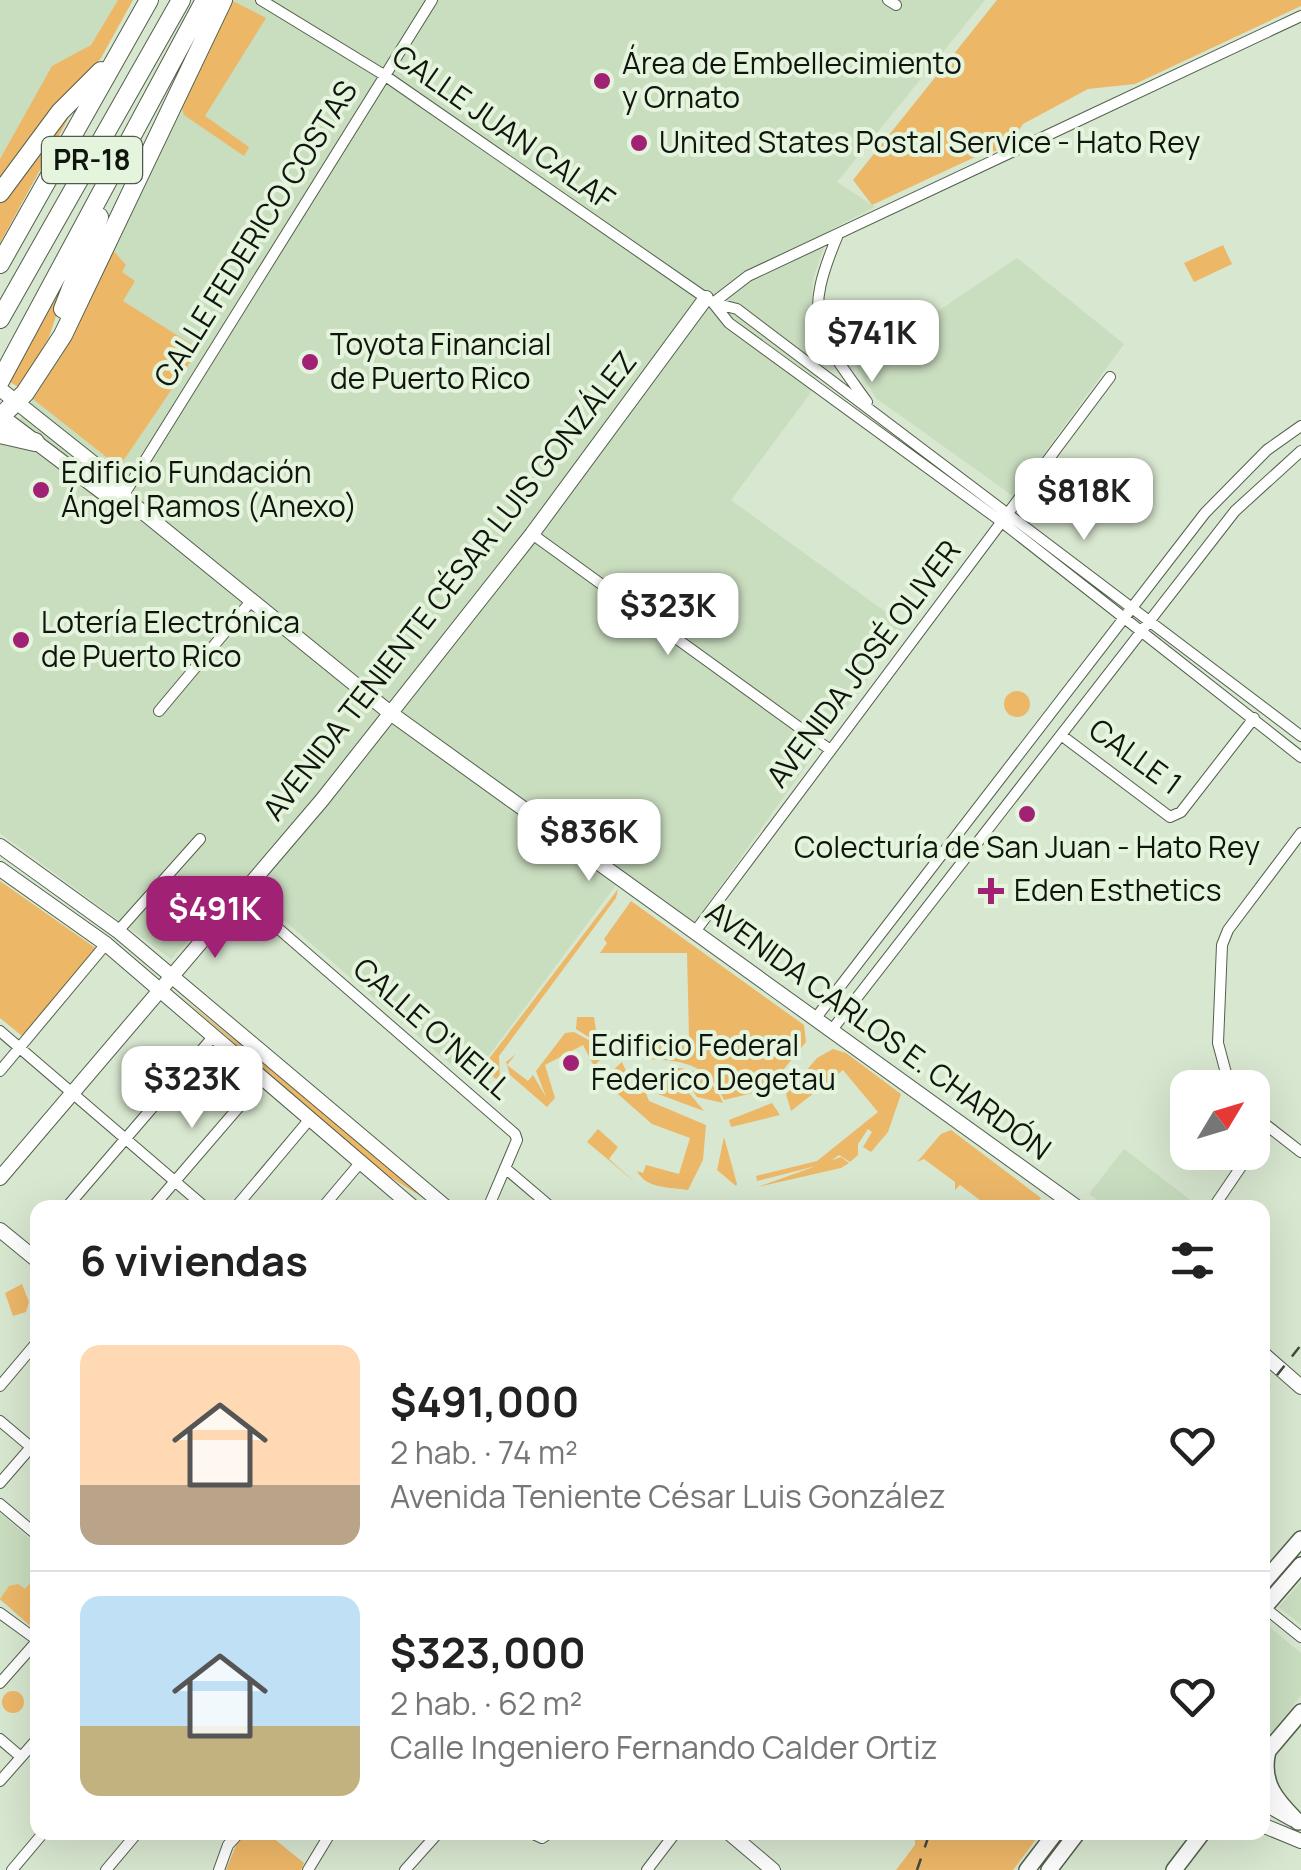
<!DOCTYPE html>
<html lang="es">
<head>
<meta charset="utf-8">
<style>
  body { margin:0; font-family:Manrope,sans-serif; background:#f6f6f6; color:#222; height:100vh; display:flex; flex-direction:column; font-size:38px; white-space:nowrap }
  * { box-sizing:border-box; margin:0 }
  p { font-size:32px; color:#767676 }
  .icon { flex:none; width:55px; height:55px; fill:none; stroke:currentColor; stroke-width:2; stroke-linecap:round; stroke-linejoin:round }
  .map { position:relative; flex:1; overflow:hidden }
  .drawer { position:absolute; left:30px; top:1200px; width:1240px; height:640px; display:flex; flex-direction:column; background:#fff; border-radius:20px; box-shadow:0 10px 40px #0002 }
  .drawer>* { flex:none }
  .needle { width:65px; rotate:52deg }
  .buttons { position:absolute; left:1170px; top:1070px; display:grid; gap:20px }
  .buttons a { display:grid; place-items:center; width:100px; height:100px; border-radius:20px; background:#fff; box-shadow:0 10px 40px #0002; font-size:50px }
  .price { position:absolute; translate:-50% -85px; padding:0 22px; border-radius:20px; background:#fff; color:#222; font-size:32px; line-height:65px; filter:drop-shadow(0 2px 5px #0008) }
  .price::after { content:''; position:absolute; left:50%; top:60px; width:30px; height:22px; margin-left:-15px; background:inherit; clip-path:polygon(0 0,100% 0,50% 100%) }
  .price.current { background:#a12275; color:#fff }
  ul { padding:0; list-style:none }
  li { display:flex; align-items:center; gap:30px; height:250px; padding:0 50px }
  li+li { border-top:2px solid #e0e0e0 }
  li span { display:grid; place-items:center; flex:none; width:280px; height:200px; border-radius:20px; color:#555 }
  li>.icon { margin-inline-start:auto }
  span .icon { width:120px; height:120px; fill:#fffc; stroke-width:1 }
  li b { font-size:42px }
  h2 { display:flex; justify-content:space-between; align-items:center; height:120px; padding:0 50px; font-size:42px }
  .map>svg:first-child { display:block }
  .built { fill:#c9ddbf }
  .green { fill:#edb768 }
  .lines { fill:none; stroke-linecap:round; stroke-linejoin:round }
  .street-casing { stroke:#53604c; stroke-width:12 }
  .secondary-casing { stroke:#53604c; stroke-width:16 }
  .primary-casing { stroke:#53604c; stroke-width:18 }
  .highway-casing { stroke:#53604c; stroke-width:20 }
  .street { stroke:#fff; stroke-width:10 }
  .secondary { stroke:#fff; stroke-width:14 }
  .primary { stroke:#fff; stroke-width:15 }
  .highway { stroke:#fff; stroke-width:18 }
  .rail { stroke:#424a3e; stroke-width:2.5; stroke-dasharray:12 12; stroke-linecap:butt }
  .poi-dot { fill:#a12275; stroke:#e5f4dd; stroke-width:4 }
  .labels { text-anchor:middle; stroke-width:8; stroke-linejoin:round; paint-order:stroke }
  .shield { fill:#e5f4dd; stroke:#50594b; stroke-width:2.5 }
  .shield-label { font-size:28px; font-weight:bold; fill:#10160d }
  .poi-label { font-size:30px; fill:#10160d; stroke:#e5f4dd; text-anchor:start }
  .street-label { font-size:30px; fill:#10160d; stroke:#e5f4dd }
</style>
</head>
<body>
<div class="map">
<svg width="1301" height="1870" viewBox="0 0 1301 1870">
  <rect width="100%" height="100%" fill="#d8e7d0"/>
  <!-- built -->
  <path class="built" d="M 0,0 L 118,0 L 91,45 L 52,67 L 0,159 Z
    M 233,0 L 985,0 L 837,182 L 875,207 L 830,230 L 813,279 L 811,318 L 825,352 L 824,366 L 809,395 L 731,500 L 905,626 L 695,922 L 625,873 L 470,1081 L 241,883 L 171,959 L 0,833 L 0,441 L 8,438 L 63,353 Z
    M 1017,258 L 1124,344 L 1013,496 L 876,398 L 856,366 Z
    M 1124,1149 L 1197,1205 L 1196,1207 L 1108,1207 L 1089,1194 Z
    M 0,1513 L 37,1545 L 37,1629 L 0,1600 Z
    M 1301,1582 L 1301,1625 L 1279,1607 Z
    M 1267,1625 L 1301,1653 L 1301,1695 L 1263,1746 L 1262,1630 Z"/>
  <!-- green -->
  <path class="green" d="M 118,0 L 133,0 L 101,58 L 0,184 L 0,159 L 52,66 L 91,45 Z
    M 997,0 L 1301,0 L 1301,6 L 1135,84 L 1088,89 L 1023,124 L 1008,147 L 975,157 L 872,205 L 853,180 Z
    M 233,1 L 266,18 L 205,116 L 249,147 L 244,156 L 184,115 L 180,101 Z
    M 70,112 L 68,119 L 0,243 L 0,203 Z
    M 1223,245 L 1232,264 L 1194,282 L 1184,263 Z
    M 111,248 L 126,265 L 122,272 L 135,281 L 123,301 L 199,349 L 119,467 L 33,399 L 63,353 Z
    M 72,268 L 49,337 L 20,388 L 10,382 Z
    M1004 704a13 13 0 1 1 26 0a13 13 0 1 1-26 0Z
    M 0,881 L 97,949 L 22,1036 L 0,1018 Z
    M 618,889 L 616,898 L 499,1056 L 500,1082 L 482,1068 Z
    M 631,901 L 804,1025 L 806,1042 L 774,1081 L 753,1093 L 724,1100 C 705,1056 670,1061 631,1058 L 626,1038 L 689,1037 L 687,953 L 600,953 L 607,943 L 604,939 Z
    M 177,993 L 438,1207 L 382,1172 Z
    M 577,1017 L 594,1017 L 598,1043 L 576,1029 Z
    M 574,1032 L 609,1051 L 594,1066 L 583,1045 L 545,1065 L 555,1098 L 547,1107 L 510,1075 L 506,1062 L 516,1054 L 507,1065 L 528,1081 L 533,1075 L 546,1097 L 536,1071 L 565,1033 Z
    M 833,1049 L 846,1053 L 901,1094 L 888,1132 L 871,1152 L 863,1147 L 872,1132 L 868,1129 L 858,1144 L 858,1155 L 850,1162 L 839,1155 L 828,1163 L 757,1181 L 756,1176 L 817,1161 L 878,1112 L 843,1070 L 791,1111 L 786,1094 L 817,1058 Z
    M 622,1062 L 634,1089 L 645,1091 L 649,1101 L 706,1125 L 703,1160 L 688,1190 C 670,1187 646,1189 637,1171 L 643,1173 L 646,1165 L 679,1174 L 690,1138 L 652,1124 L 602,1080 Z
    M 670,1068 C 695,1066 714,1080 723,1103 L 697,1097 L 681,1074 Z
    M 666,1073 L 675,1076 L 704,1111 L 658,1094 L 656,1081 Z
    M 772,1103 L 780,1115 L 731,1127 L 729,1120 Z
    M 598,1129 L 618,1147 L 609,1159 L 637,1184 L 587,1142 Z
    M 951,1130 L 1041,1198 L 1034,1207 L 984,1207 L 985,1204 L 960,1185 L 955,1190 L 955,1182 L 924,1159 L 917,1162 L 941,1134 Z
    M 724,1137 L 737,1184 L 736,1186 L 717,1170 Z
    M 841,1157 L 849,1163 L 841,1168 L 758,1187 Z
    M 22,1284 L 29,1302 L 26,1312 L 13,1316 L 5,1293 Z
    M 37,1575 L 37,1619 L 29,1625 L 0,1599 L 9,1586 L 18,1584 L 25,1589 Z
    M2 1702a11 11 0 1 1 22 0a11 11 0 1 1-22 0Z
    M 249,1833 L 267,1833 L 304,1863 L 301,1870 L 226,1870 L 237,1843 Z
    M 915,1833 L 915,1832 L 1041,1833 L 1013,1870 L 896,1870 L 915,1845 Z"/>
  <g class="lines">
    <!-- street casing -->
    <g class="street-casing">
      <path id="street" d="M 261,0 L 384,75 L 713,303 L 729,323 L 1002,522 L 1301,757
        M 888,0 L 896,5
        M 837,237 C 802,321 817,332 867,402
        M 713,303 L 748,276 L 1301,16
        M 714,303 L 737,309 L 1301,736
        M 123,496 L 432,0
        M 532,534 L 829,749
        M 159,711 L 252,600
        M 1061,735 L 1170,817 L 1181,812 L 1254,718
        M 242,897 L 515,1134 L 517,1140 L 488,1208
        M 118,931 L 200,839
        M 694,933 L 1110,377
        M 815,1019 L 1205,513 L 1267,450 L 1301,426
        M 0,1031 L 206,1208
        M 831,1031 L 1235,511 L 1301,451
        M 0,1071 L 106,944
        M 1230,1088 L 1218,1043 L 1222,945 L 1228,930 L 1301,833
        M 1252,1114 L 1301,1152
        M 1252,1150 L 1268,1127
        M 505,1168 L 552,1208
        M 66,1208 L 213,1037
        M 152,1208 L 262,1080
        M 235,1208 L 309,1120
        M 322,1208 L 360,1163
        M 1213,1208 L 1251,1152
        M 0,1386 L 38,1341
        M 0,1421 L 38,1453
        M 0,1483 L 38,1439
        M 0,1504 L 38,1536
        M 1265,1608 L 1301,1637
        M 0,1613 L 37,1640
        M 0,1683 L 38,1640
        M 0,1739 L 21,1757
        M 0,1781 L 38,1738
        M 529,1832 L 542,1838 L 551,1832
        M 12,1870 L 44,1832
        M 106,1870 L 138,1832
        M 219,1870 L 228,1845 L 240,1832
        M 308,1870 L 331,1832
        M 405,1870 L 439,1832
        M 647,1870 L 676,1832"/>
    </g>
    <!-- secondary casing -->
    <g class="secondary-casing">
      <path id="secondary" d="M 0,389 L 112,478 L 123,496 L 389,712 L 1078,1208
        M 0,415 L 102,492 L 123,496
        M 0,846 L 118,931 L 447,1208
        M 0,869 L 106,944 L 414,1208
        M 0,1178 L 322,800 L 532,534 L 706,298
        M 0,1230 L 38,1261
        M 1262,1353 L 1301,1387
        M 1262,1802 L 1292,1819
        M 1262,1825 L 1301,1841
        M 728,1832 L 773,1870"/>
    </g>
    <!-- primary casing -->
    <g class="primary-casing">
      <path id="primary" d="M 1262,1584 L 1301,1539
        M 1262,1610 L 1301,1565
        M 1268,1751 C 1260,1783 1277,1801 1298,1822
        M 1262,1758 L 1301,1712
        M 1027,1870 L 1056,1832
        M 1049,1870 L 1078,1832
        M 1174,1870 L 1203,1832"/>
    </g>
    <!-- highway casing -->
    <g class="highway-casing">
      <path id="highway" d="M 0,193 L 60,112 L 101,71
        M 0,264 L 149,0
        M 63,309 L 99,217
        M 0,319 L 181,0
        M 0,381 L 205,0
        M 0,417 L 25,393 L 63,335 L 223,0
        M 0,434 L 35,442"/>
    </g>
    <!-- street -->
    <use href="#street" class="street"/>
    <!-- secondary -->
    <use href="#secondary" class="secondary"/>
    <!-- primary -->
    <use href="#primary" class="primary"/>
    <!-- highway -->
    <use href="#highway" class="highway"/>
    <!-- rail -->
    <path class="rail" d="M 1262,1394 L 1301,1345
      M 917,1870 L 930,1832"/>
  </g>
  <!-- markers -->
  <g class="poi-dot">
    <circle cx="602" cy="81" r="10"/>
    <circle cx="639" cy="143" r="10"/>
    <circle cx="310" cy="362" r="10"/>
    <circle cx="41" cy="490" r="10"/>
    <circle cx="21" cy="640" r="10"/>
    <circle cx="1027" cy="814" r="10"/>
    <path d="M986 876h10v10h10v10h-10v10h-10v-10h-10v-10h10z"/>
    <circle cx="571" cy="1063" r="10"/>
  </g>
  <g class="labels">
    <!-- shield labels -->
    <rect class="shield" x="42" y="137" width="100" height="46" rx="8"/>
    <g class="shield-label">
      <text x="92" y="170">PR-18</text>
    </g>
    <!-- poi labels -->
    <g class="poi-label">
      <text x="622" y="74">Área de Embellecimiento<tspan x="622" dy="34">y Ornato</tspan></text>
      <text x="659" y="153">United States Postal Service - Hato Rey</text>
      <text x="330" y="355">Toyota Financial<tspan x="330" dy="34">de Puerto Rico</tspan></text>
      <text x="61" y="483">Edificio Fundación<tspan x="61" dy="34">Ángel Ramos (Anexo)</tspan></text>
      <text x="41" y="633">Lotería Electrónica<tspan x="41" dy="34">de Puerto Rico</tspan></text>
      <text x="1027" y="858" text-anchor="middle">Colecturía de San Juan - Hato Rey</text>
      <text x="1014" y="901">Eden Esthetics</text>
      <text x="591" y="1056">Edificio Federal<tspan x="591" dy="34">Federico Degetau</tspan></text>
    </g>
    <!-- street labels -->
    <g class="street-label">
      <text transform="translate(503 128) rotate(35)" y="10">CALLE JUAN CALAF</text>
      <text transform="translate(256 234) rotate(-58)" y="10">CALLE FEDERICO COSTAS</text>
      <text transform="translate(450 586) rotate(-52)" y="10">AVENIDA TENIENTE CÉSAR LUIS GONZÁLEZ</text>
      <text transform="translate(864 664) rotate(-53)" y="10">AVENIDA JOSÉ OLIVER</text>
      <text transform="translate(1135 757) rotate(36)" y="10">CALLE 1</text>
      <text transform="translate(432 1029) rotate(41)" y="10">CALLE O'NEILL</text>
      <text transform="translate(878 1031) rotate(36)" y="10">AVENIDA CARLOS E. CHARDÓN</text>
    </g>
  </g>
</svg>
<div class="buttons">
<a><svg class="needle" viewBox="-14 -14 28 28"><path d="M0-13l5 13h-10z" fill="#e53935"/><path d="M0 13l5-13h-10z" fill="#767676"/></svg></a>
</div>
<b class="price" style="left:872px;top:385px">$741K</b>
<b class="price" style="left:1084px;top:543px">$818K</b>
<b class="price" style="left:668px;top:658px">$323K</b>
<b class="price" style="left:589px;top:884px">$836K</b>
<b class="price current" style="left:215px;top:961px">$491K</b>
<b class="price" style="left:192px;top:1131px">$323K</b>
<section class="drawer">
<h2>6 viviendas<svg class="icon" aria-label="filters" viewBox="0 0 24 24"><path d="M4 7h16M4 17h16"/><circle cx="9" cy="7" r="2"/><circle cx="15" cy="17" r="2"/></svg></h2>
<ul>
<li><span style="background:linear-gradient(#ffd9b3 70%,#b9a48a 0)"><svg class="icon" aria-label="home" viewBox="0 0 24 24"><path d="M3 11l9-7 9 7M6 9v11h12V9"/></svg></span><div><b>$491,000</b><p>2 hab. · 74 m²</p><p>Avenida Teniente César Luis González</p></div><svg class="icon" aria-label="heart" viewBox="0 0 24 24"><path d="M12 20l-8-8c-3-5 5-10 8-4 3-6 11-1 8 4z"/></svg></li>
<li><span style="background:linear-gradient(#bfe0f5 65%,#c2b280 0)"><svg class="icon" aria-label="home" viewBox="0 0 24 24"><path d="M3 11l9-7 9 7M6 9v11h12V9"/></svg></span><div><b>$323,000</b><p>2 hab. · 62 m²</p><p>Calle Ingeniero Fernando Calder Ortiz</p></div><svg class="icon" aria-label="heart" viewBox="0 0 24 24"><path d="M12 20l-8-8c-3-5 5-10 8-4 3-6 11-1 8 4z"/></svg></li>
</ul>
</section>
</div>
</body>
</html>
